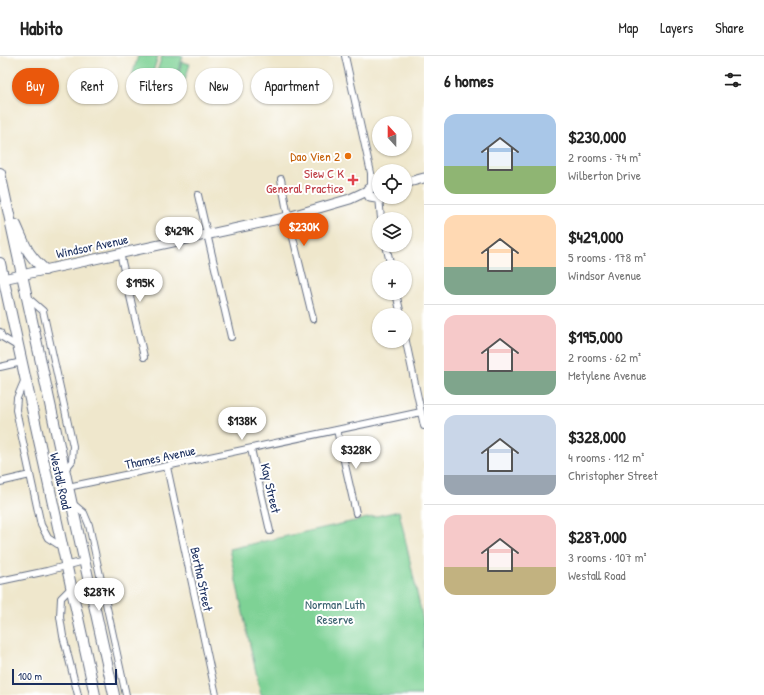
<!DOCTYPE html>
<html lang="en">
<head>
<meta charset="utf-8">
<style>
  body { margin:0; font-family:"Patrick Hand",sans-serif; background:#f6f6f6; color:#222; height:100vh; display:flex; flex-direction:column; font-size:15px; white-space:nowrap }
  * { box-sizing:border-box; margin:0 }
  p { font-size:13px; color:#767676 }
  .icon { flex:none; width:22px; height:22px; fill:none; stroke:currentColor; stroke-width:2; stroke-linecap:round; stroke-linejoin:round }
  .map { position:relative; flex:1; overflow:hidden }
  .panel { display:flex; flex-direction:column; background:#fff; width:340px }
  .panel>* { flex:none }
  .banner { position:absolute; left:12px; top:12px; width:352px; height:36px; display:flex; gap:8px }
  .needle { width:26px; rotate:339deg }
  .fabs { position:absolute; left:372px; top:60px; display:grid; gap:8px }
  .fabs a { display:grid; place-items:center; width:40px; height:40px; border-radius:50%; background:#fff; box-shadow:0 1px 3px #0004; font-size:20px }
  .scale { position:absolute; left:12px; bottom:10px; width:105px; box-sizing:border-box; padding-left:4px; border:2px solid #1b2f5e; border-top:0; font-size:11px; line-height:14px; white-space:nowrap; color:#1b2f5e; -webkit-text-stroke:3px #fff; paint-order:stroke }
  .price { position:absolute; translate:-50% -34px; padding:0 9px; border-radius:14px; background:#fff; color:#222; font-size:13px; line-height:26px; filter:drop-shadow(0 1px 2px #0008) }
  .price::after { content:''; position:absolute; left:50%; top:24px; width:12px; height:9px; margin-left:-6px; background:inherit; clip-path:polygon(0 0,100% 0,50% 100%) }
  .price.selected { background:#ea580c; color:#fff }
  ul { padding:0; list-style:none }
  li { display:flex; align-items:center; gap:12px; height:100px; padding:0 20px }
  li+li { border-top:1px solid #e0e0e0 }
  li span { display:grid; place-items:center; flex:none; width:112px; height:80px; border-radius:12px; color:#555 }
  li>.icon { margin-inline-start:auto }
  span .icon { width:48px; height:48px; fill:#fffc; stroke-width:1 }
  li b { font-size:17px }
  h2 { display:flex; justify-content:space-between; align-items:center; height:48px; padding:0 20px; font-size:17px }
  .tag { padding:0 14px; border-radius:18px; background:#fff; box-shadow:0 1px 3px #0004; font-size:14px; line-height:36px }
  .tag.selected { background:#ea580c; color:#fff }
  header { display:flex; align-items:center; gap:24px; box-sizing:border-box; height:56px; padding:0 20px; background:#fff; border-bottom:1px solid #e0e0e0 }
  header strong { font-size:19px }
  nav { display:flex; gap:22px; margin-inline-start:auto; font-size:14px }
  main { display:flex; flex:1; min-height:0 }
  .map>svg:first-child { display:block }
  .green { fill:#7ed295; stroke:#4c807a }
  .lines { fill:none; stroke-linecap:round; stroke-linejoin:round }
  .street-casing { stroke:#656f84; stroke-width:8 }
  .secondary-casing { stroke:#656f84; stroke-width:11 }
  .primary-casing { stroke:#656f84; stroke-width:12 }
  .street { stroke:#fff; stroke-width:6 }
  .secondary { stroke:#fff; stroke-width:9 }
  .primary { stroke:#fff; stroke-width:10 }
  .food-dot { fill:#e8710a; stroke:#fff; stroke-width:1.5 }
  .health-dot { fill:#e0444e; stroke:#fff; stroke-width:1.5 }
  .labels { text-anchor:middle; stroke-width:4; stroke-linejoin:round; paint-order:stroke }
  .food-label { font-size:13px; fill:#c56008; stroke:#fff; text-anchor:end }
  .health-label { font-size:13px; fill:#be3a42; stroke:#fff; text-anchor:end }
  .street-label { font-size:13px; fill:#1b2f5e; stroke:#fff }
  .park-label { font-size:13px; fill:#39606e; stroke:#fff }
</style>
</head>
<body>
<header>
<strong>Habito</strong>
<nav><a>Map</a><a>Layers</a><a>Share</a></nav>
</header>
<main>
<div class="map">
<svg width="424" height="639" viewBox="0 0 424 639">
  <rect width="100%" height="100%" fill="#fff"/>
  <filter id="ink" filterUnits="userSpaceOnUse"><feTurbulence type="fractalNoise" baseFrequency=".025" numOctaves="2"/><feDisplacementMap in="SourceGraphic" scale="8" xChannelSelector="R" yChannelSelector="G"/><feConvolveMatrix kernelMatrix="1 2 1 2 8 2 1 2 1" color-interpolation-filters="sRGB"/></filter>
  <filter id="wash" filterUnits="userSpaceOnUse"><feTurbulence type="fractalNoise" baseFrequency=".012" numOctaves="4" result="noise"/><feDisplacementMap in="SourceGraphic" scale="16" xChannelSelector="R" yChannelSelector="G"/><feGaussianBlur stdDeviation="0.9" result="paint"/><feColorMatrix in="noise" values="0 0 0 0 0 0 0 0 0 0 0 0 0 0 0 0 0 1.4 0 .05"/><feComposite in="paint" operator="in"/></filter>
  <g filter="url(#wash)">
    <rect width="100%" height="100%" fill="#efe7cc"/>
    <!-- green -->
    <path class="green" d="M 138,0 L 158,0 L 150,26 L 132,20 Z
      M 162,0 L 183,0 L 171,34 L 153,28 Z
      M 182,6 L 190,8 L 183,30 L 175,28 Z
      M 399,455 L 424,569 L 424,639 L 261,639 L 229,493 Z"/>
  </g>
  <g filter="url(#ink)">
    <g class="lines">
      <!-- street casing -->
      <g class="street-casing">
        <path id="street" d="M 345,0 L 371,117 L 371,130
          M 281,123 L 288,161 L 313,263
          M 198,139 L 231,281
          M 379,141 L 381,163
          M 386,189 L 391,211
          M 120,197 L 144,301
          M 396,237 L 401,259
          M 27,241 L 43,255 L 73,390 L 72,405 L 64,415
          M 0,276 L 2,281 L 17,290
          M 405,281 L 424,370
          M 0,311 L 22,306
          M 25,323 L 17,342 L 16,354 L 41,469 L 48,482 L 62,491
          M 337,374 L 356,457
          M 251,393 L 270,475
          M 167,411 L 216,639
          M 0,426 L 30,419
          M 68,431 L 421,356
          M 72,447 L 84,457 L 89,469 L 126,639
          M 0,525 L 47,515 L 84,505
          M 71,532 L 61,542 L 60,561 L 63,580 L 78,639"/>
      </g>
      <!-- secondary casing -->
      <g class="secondary-casing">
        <path id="secondary" d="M 405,127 L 424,122
          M 368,133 L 368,137 L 370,141 L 376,142 L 379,140
          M 3,223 L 288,161 L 350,143 L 367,135 L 373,130 L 379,131"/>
      </g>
      <!-- primary casing -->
      <g class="primary-casing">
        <path id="primary" d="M 0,117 L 68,431 L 114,639
          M 16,169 C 26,191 26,197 45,214
          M 0,207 L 95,639"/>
      </g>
      <!-- street -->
      <use href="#street" class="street"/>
      <!-- secondary -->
      <use href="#secondary" class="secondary"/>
      <!-- primary -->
      <use href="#primary" class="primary"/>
    </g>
  </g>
  <!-- markers -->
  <circle class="food-dot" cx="348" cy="100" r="4"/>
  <path class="health-dot" d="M351 118h4v4h4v4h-4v4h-4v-4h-4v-4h4z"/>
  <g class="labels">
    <!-- food labels -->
    <g class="food-label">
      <text x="340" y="105">Dao Vien 2</text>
    </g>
    <!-- health labels -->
    <g class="health-label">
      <text x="344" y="122">Siew C K<tspan x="344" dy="15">General Practice</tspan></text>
    </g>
    <!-- street labels -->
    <g class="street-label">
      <text transform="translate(92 190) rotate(-12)" y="5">Windsor Avenue</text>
      <text transform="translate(160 401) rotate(-12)" y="5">Thames Avenue</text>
      <text transform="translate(61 425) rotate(77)" y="5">Westall Road</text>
      <text transform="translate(271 432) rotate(77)" y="5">Kay Street</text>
      <text transform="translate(202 523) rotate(78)" y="5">Bertha Street</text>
    </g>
    <!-- park labels -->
    <g class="park-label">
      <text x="335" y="553">Norman Luth<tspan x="335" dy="15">Reserve</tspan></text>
    </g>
  </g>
</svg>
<div class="fabs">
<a><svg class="needle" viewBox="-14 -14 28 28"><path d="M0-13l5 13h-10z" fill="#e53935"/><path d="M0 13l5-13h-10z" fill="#767676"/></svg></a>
<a><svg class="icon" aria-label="locate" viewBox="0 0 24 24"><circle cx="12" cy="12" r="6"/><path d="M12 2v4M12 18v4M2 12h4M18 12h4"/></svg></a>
<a><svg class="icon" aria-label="layers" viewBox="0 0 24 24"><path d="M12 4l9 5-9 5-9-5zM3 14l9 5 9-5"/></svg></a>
<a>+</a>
<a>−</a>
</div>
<div class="scale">100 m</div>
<b class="price selected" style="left:304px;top:191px">$230K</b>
<b class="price" style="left:179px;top:195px">$429K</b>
<b class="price" style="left:140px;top:247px">$195K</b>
<b class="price" style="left:242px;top:385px">$138K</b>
<b class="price" style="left:356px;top:414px">$328K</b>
<b class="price" style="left:99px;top:556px">$287K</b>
<div class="banner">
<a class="tag selected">Buy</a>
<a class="tag">Rent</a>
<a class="tag">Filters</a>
<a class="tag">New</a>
<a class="tag">Apartment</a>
</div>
</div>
<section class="panel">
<h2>6 homes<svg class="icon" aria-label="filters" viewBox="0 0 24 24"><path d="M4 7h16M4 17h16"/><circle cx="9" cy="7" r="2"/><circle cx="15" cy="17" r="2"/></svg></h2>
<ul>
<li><span style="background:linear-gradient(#a9c7e8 65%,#8fb573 0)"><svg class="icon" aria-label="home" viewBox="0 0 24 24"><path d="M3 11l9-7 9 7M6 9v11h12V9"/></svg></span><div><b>$230,000</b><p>2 rooms · 74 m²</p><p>Wilberton Drive</p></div></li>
<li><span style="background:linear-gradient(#ffd9b3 65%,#7fa58c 0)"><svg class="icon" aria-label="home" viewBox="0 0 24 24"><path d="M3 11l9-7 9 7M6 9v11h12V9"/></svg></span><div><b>$429,000</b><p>5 rooms · 178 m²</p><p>Windsor Avenue</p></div></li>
<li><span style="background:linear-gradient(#f6c9c9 70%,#7fa58c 0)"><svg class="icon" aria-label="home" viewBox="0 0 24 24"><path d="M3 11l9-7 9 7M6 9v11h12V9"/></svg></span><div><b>$195,000</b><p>2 rooms · 62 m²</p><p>Metylene Avenue</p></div></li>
<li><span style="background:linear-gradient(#c9d6e8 75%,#9aa5b1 0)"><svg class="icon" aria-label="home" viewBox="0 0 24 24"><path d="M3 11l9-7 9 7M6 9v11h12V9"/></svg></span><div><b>$328,000</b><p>4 rooms · 112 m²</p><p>Christopher Street</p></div></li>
<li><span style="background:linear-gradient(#f6c9c9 65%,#c2b280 0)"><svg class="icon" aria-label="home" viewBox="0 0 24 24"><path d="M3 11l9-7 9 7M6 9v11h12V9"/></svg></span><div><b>$287,000</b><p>3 rooms · 107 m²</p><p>Westall Road</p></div></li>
</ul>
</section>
</main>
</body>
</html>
